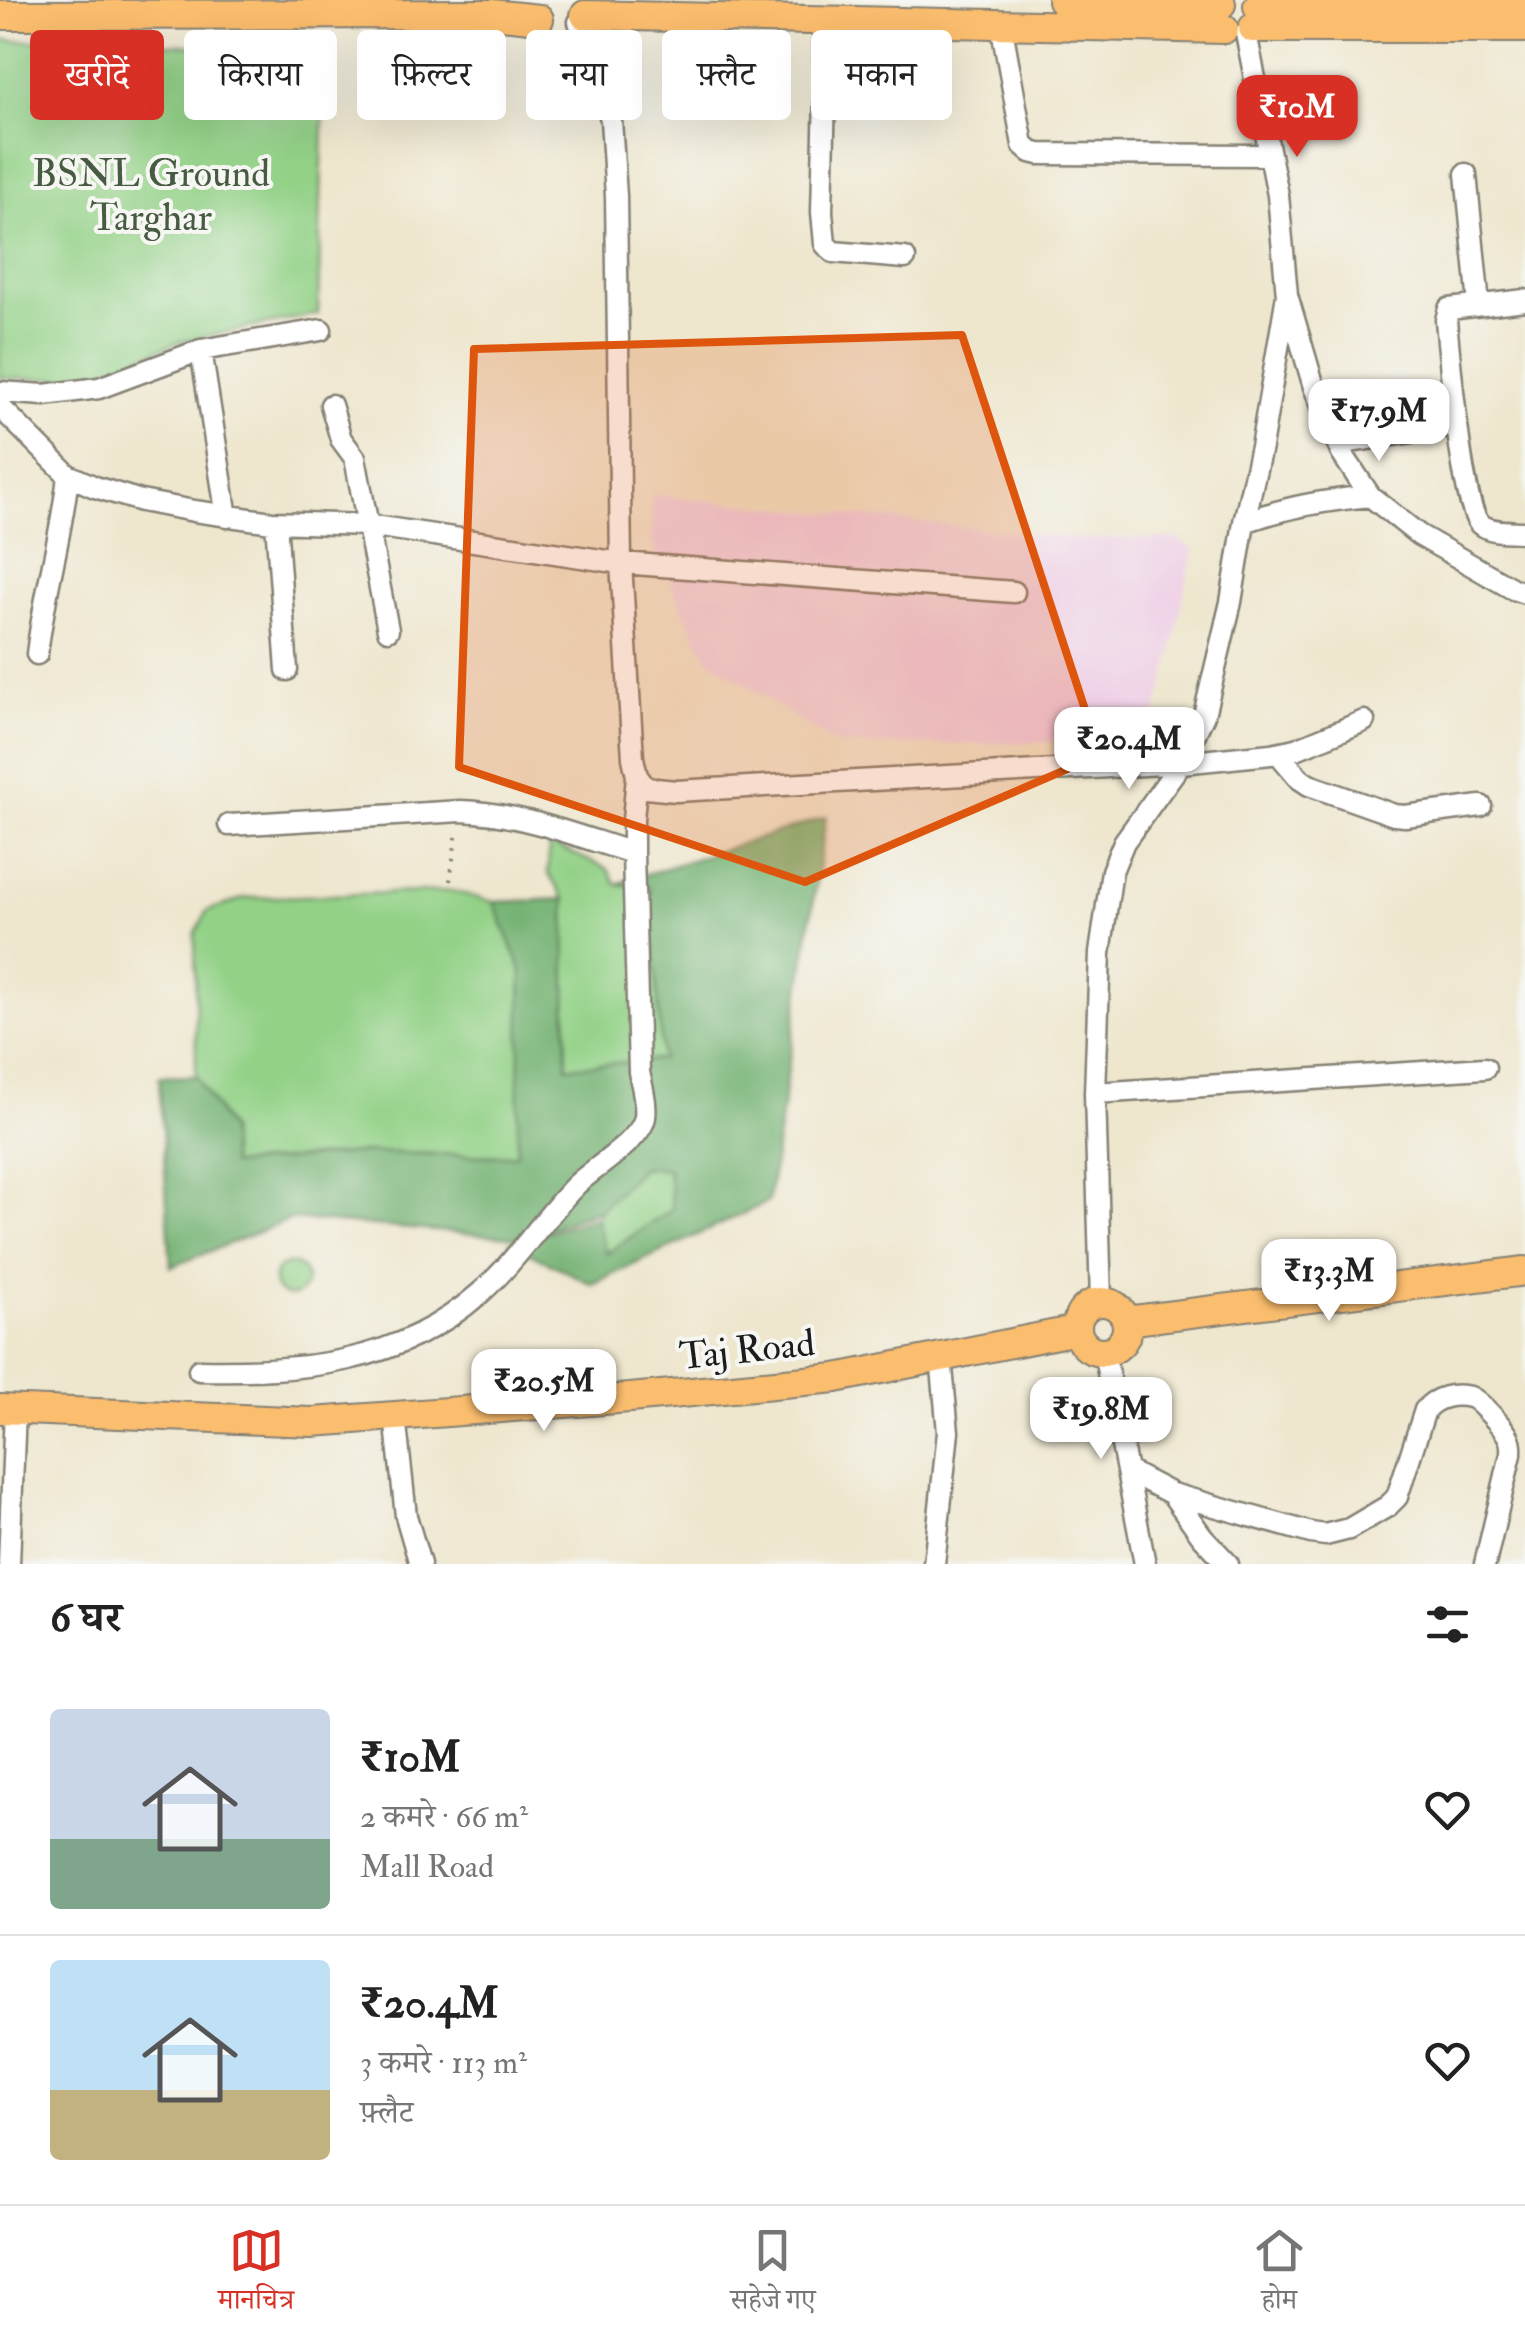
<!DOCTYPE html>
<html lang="hi">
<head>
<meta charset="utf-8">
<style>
  body { margin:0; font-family:"IM FELL Double Pica","Noto Serif Devanagari",serif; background:#f6f6f6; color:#222; height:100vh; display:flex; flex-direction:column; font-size:38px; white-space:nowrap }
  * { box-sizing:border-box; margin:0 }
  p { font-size:32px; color:#767676 }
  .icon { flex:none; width:55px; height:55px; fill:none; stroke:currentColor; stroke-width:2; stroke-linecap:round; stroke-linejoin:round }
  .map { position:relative; height:1564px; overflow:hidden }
  .details { display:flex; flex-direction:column; background:#fff; flex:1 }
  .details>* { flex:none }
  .guide { position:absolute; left:30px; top:30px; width:1000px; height:90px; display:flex; gap:20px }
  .price { position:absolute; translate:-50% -85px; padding:0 22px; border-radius:20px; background:#fff; color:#222; font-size:32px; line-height:65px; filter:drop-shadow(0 2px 5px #0008) }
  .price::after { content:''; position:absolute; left:50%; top:60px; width:30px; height:22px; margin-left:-15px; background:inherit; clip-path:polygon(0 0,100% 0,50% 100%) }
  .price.selected { background:#d93025; color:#fff }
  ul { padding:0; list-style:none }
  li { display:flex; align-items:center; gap:30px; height:250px; padding:0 50px }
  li+li { border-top:2px solid #e0e0e0 }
  li span { display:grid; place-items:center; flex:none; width:280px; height:200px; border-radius:10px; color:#555 }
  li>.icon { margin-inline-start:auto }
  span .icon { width:120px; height:120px; fill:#fffc; stroke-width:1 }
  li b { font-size:42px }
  h2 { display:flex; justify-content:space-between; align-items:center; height:120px; padding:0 50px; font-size:42px }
  .pill { padding:0 35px; border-radius:10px; background:#fff; box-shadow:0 10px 40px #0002; font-size:35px; line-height:90px }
  .pill.selected { background:#d93025; color:#fff }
  .dock { display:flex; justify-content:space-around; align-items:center; height:140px; border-top:2px solid #e0e0e0; background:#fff; font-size:28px; color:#767676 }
  .dock a { display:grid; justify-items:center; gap:5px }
  .dock .selected { color:#d93025 }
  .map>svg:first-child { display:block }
  .built { fill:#efd0e6 }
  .green { fill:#93d187; stroke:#587652; stroke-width:2.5 }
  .forest { fill:#76b374; stroke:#496848; stroke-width:2.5 }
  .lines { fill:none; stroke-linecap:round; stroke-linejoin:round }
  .minor-casing { stroke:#858174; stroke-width:25 }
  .major-casing { stroke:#858174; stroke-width:32 }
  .path { stroke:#858174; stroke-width:4; stroke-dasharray:2.5 8; stroke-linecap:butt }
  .minor { stroke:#fff; stroke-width:20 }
  .major { stroke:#fbbd6e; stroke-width:28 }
  .marked { fill:#de560d; fill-opacity:0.2; stroke:#de560d; stroke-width:8; stroke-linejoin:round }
  .labels { text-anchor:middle; stroke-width:8; stroke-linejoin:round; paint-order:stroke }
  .park-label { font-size:38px; fill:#465b41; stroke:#f6f6f2 }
  .street-label { font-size:38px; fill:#1c1c1c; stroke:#f6f6f2 }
</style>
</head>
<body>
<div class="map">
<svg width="1525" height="1564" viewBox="0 0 1525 1564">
  <rect width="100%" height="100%" fill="#f6f6f2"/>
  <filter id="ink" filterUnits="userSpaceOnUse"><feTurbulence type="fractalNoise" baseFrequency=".01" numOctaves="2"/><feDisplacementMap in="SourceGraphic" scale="20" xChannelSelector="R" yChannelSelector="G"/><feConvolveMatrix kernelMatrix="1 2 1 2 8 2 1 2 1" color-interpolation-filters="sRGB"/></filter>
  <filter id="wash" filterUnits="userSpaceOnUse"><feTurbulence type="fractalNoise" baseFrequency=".0048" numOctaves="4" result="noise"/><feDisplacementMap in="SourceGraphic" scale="40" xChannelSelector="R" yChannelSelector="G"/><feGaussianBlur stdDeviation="2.25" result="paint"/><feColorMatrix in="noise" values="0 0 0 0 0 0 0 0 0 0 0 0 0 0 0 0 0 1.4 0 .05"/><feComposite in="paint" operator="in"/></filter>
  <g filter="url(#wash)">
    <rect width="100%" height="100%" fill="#eee6cd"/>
    <!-- built -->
    <path class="built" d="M 651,495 L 1081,539 L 1177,539 L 1193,550 L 1166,679 L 1147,738 L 984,744 L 837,745 L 707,658 L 652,544 Z"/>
    <!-- green -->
    <path class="green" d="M 0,40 L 325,49 L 318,314 L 179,342 L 81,379 L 0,378 Z
      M 549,843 L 608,869 L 616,884 L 650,887 L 663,1059 L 567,1068 L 565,900 L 548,873 Z
      M 452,891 L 494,902 L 522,971 L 518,1154 L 494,1156 L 369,1152 L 230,1165 L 229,1129 L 196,1076 L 195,934 L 207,911 L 245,898 Z
      M 642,1167 L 668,1169 L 673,1209 L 605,1254 L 596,1217 L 600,1210 Z
      M274 1280a16 16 0 1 1 32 0a16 16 0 1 1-32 0Z"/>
    <!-- forest -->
    <path class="forest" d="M 826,817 L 768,1202 L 592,1284 L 510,1243 L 596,1217 L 606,1254 L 672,1209 L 668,1169 L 642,1167 L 600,1210 L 521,1238 L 291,1219 L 171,1267 L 159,1077 L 196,1076 L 229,1129 L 231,1165 L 369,1152 L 494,1156 L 517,1154 L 522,971 L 494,902 L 565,899 L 567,1067 L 662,1059 L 650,888 L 616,884 Z"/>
  </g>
  <g filter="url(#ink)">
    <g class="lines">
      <!-- minor casing -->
      <g class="minor-casing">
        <path id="minor" d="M 823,19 L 825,93 L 822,212 L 825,244 L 833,252 L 905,258
          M 579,22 L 593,52 L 611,120 L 616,196 L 621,563 L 633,758 L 637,776 L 646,788 L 676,791 L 1181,763 L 1271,754 L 1296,749 L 1364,721
          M 1001,23 L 1023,145 L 1031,152 L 1039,154 L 1270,155
          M 1246,33 L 1278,195 L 1287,295 L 1314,387 L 1341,452 L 1370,496 L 1419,535 L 1513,589 L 1525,593
          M 1466,174 L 1479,305
          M 1525,300 L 1449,309 L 1446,320 C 1449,351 1462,508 1480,524 C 1491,533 1511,531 1525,532
          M 201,350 L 227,517
          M 0,392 L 44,395 L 99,388 L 201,350 L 321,330
          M 331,405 L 341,439 L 355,458 L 388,630
          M 0,407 L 68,475 L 95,487 L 141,501 L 194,511 L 272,522 L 367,525 L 621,563 L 1014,592
          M 1338,444 L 1456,425
          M 276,522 L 287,670
          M 1244,522 C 1291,506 1322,501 1370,496
          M 37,654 C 44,594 62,535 68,475
          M 1278,753 L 1300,779 L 1309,785 L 1394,815 L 1405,816 L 1481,806
          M 229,825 L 461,811 C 520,813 577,836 633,853
          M 1095,1093 L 1485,1068
          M 1101,1302 L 1095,1093 L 1100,953 L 1112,871 L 1124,842 L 1181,763 L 1204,715 L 1231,602 L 1244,522 L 1261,447 L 1287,295
          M 1104,1352 L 1145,1564
          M 199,1370 C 301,1372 398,1365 479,1294 C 515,1263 542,1220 575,1186 C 593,1168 641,1141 645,1117 C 647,1103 642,1086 639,1072 L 633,853 L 633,820 L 637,776
          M 395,1416 L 406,1516 L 420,1564
          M 1128,1471 L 1172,1494 L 1311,1533 L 1325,1535 L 1349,1529 L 1388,1506 L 1397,1497 L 1425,1410 C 1435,1397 1454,1393 1470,1397 C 1479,1400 1505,1429 1509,1438 C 1512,1444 1511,1447 1511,1454 L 1485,1564
          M 1172,1494 L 1202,1536 L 1228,1564
          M 9,1564 L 15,1409
          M 934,1564 L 948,1432 L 941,1357"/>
      </g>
      <!-- major casing -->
      <g class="major-casing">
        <path id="major" d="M 1062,0 L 1221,4
          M 1258,6 L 1525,1
          M 0,15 L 492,14 L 539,19
          M 585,15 L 1224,29
          M 1253,28 L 1525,28
          M1077 1327a25 25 0 1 1 50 0a25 25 0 1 1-50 0Z
          M 1126,1321 L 1525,1271
          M 0,1409 L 312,1422 L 395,1416 L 630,1398 L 836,1378 L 1077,1330"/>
      </g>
      <!-- path -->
      <path class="path" d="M 450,881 L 457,830"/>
      <!-- minor -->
      <use href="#minor" class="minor"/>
      <!-- major -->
      <use href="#major" class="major"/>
    </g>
  </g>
  <!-- marked area -->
  <path class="marked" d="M 962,335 L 1100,755 L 805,882 L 459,767 L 474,349 Z"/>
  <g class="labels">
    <!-- park labels -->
    <g class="park-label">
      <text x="151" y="186">BSNL Ground<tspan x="151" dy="44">Targhar</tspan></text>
    </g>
    <!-- street labels -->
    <g class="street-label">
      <text transform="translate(747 1349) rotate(-6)" y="13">Taj Road</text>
    </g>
  </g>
</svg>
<b class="price selected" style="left:1297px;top:160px">₹10M</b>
<b class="price" style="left:1379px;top:464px">₹17.9M</b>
<b class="price" style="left:1129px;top:792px">₹20.4M</b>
<b class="price" style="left:1329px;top:1324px">₹13.3M</b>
<b class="price" style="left:544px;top:1434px">₹20.5M</b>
<b class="price" style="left:1101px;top:1462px">₹19.8M</b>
<div class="guide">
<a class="pill selected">खरीदें</a>
<a class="pill">किराया</a>
<a class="pill">फ़िल्टर</a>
<a class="pill">नया</a>
<a class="pill">फ़्लैट</a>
<a class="pill">मकान</a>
</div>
</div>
<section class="details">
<h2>6 घर<svg class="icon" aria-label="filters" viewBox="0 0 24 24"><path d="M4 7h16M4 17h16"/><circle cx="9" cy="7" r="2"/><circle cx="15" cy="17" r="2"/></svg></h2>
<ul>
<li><span style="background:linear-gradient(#c9d6e8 65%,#7fa58c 0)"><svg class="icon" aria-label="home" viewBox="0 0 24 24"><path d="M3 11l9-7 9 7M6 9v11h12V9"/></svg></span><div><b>₹10M</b><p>2 कमरे · 66 m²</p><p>Mall Road</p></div><svg class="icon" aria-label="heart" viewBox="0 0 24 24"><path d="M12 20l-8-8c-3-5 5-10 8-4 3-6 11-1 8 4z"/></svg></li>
<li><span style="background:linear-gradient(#bfe0f5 65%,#c2b280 0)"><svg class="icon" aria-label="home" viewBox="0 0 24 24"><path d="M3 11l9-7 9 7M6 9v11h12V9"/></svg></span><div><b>₹20.4M</b><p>3 कमरे · 113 m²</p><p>फ़्लैट</p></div><svg class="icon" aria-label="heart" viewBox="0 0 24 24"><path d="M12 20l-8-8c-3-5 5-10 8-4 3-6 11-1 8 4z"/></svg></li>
</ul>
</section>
<nav class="dock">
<a class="selected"><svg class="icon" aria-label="map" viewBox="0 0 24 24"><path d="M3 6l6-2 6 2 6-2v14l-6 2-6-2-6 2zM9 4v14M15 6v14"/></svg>मानचित्र</a>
<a><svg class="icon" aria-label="saved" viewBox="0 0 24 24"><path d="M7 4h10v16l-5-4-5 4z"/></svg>सहेजे गए</a>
<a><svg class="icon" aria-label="home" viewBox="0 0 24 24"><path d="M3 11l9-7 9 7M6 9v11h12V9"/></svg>होम</a>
</nav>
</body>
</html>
